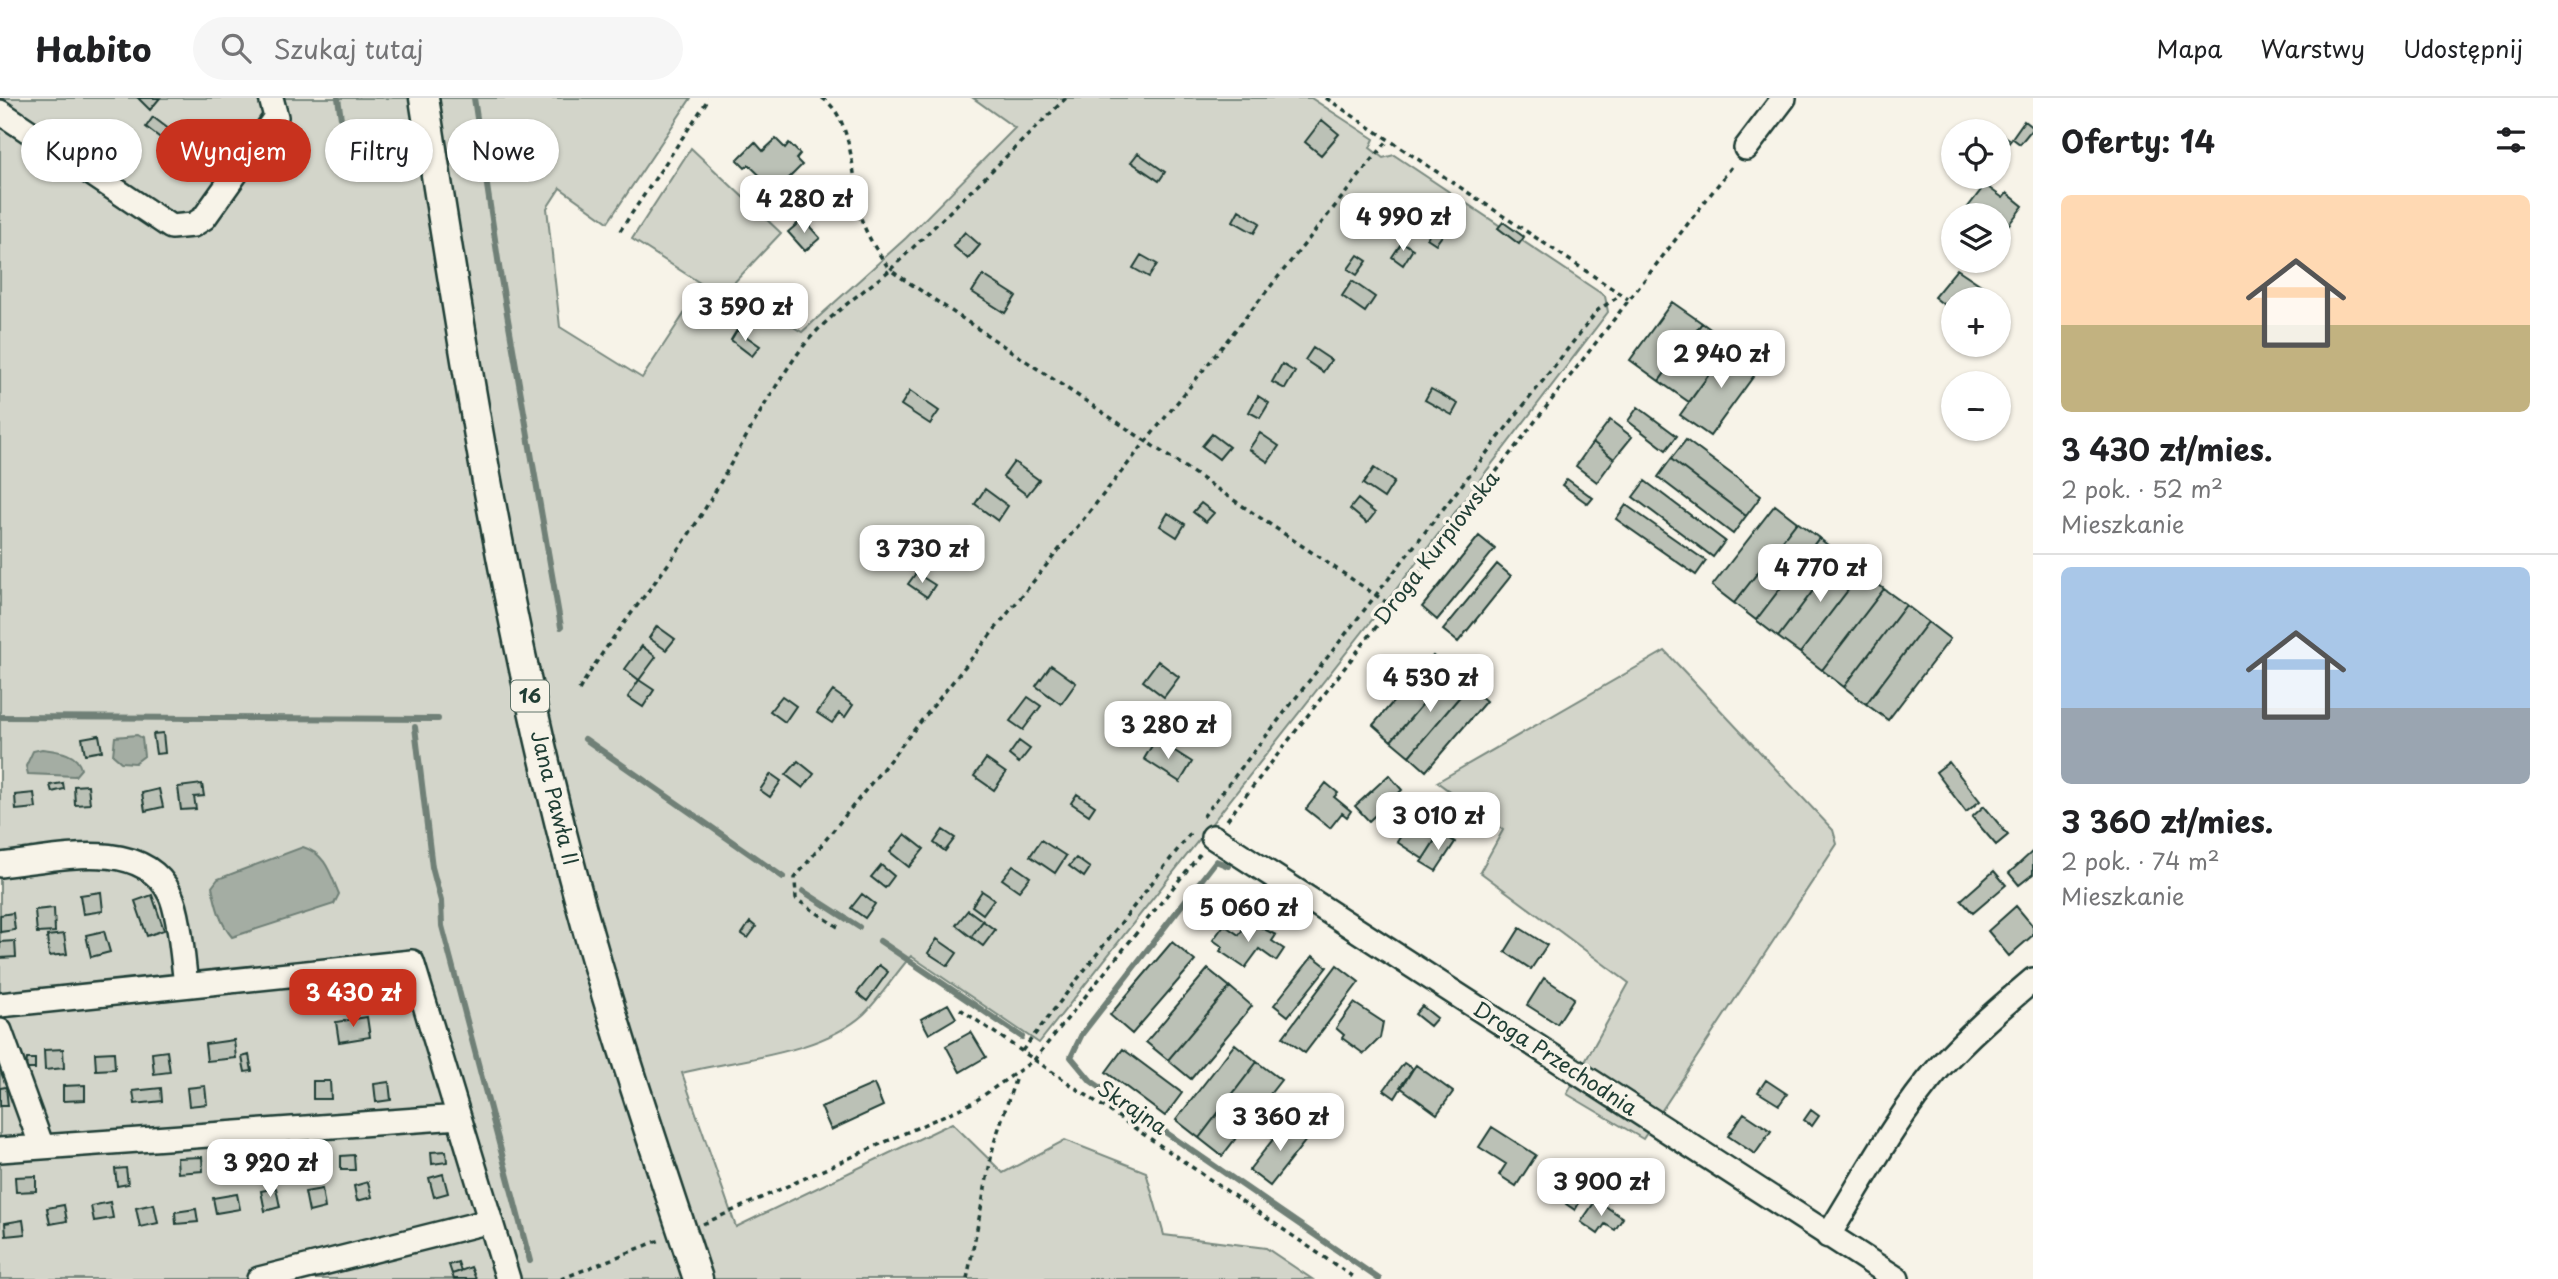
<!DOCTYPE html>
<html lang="pl">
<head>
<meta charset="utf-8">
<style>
  body { margin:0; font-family:"Playpen Sans",sans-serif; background:#f6f6f6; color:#202124; height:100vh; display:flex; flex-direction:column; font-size:26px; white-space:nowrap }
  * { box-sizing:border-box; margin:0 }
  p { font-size:23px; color:#757577 }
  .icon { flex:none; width:38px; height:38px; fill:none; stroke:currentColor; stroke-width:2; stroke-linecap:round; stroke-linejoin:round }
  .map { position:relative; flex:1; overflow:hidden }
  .panel { display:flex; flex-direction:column; background:#fff; width:525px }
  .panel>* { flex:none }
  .banner { position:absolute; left:21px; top:21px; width:665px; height:63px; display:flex; gap:14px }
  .fabs { position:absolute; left:1941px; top:21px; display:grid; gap:14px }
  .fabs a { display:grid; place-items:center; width:70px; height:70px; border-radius:50%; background:#fff; box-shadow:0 2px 5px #0004; font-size:35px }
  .price { position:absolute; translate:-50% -60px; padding:0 16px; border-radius:14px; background:#fff; color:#222; font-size:23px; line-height:46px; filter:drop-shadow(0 2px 4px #0008) }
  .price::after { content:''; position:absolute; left:50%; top:42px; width:21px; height:16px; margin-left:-10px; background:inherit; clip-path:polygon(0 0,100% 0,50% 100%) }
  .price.active { background:#c8321e; color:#fff }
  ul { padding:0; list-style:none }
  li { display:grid; align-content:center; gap:14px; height:371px; padding:0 28px }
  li+li { border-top:2px solid #e0e0e0 }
  li span { display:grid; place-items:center; height:217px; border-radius:10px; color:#555 }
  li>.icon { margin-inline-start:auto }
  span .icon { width:126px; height:126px; fill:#fffc; stroke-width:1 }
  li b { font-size:30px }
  h2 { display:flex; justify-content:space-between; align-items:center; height:84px; padding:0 28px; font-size:30px }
  .pill { padding:0 24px; border-radius:32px; background:#fff; box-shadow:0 2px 5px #0004; font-size:24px; line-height:63px }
  .pill.active { background:#c8321e; color:#fff }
  header { display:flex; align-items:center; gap:42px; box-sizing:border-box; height:98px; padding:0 35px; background:#fff; border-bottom:2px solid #e0e0e0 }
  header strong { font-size:33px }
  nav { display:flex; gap:38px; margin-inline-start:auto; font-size:24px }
  .search { width:490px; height:63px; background:#f6f6f6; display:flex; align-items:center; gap:18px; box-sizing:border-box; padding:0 24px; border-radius:38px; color:#757577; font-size:26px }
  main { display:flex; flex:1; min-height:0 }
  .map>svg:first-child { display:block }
  .green { fill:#d3d5ca; stroke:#79897f; stroke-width:2 }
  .water { fill:#a4ada3; stroke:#6f8077; stroke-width:2 }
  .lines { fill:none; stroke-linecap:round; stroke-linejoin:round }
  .stream { stroke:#6f8077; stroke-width:6 }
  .building { fill:#bbc1b6; stroke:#1f3d34; stroke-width:2 }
  .minor-casing { stroke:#1f3d34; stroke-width:28 }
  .major-casing { stroke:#1f3d34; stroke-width:33 }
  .path { stroke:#1f3d34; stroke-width:3.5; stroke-dasharray:5 5; stroke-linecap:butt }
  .minor { stroke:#f7f3e8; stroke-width:23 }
  .major { stroke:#f7f3e8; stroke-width:28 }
  .labels { text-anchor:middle; stroke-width:7; stroke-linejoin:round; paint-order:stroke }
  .shield { fill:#f7f3e8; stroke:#60746a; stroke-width:2 }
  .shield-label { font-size:19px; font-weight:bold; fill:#1f3d34 }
  .street-label { font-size:21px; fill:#1f3d34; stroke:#f7f3e8 }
</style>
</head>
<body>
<header>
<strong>Habito</strong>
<div class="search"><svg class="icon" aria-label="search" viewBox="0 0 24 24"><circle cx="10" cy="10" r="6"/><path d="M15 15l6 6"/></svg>Szukaj tutaj</div>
<nav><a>Mapa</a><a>Warstwy</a><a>Udostępnij</a></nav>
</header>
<main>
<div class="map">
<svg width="2033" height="1181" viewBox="0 0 2033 1181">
  <rect width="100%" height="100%" fill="#f7f3e8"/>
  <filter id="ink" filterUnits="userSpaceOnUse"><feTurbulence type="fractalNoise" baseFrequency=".0143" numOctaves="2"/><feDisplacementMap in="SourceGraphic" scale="14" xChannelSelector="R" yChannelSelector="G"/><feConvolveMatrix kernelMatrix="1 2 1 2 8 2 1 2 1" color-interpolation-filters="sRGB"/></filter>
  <g filter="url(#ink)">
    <!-- green -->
    <path class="green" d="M 0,0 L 691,0 L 608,124 L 560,90 L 547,110 L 560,229 L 642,280 L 703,187 L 632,141 L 691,50 L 781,135 L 729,190 L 802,234 L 906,140 L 1015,30 L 973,0 L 1311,0 L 1374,41 L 1370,50 L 1383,60 L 1394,57 L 1605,198 L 1608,214 L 1394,494 L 1039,945 L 911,858 C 895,876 881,899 864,916 C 820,956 738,961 682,975 L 736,1129 L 952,1025 L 1003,1075 L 1065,1042 L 1146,1074 L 1164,1137 L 1266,1150 L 1312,1181 L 0,1181 Z
      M 1665,553 L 1833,732 L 1837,746 L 1643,1041 L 1567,996 L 1629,885 L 1480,774 L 1503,732 L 1437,684 Z"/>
    <!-- water -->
    <path class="water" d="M 137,637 L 142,640 L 144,658 L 135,665 L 121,664 L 113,657 L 115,639 Z
      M 42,651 C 56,653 77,654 81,671 L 75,678 L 28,676 L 26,668 L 33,653 Z
      M 303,749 C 326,756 330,775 339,796 L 334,806 L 232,839 C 220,825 216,808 212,789 L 218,781 Z"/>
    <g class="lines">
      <!-- stream -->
      <path class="stream" d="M 338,0 L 343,34
        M 474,0 L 500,175 L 561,529
        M 0,619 L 438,621
        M 415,629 L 432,769 L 441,803 L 442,828 L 530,1163
        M 585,641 L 783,779
        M 1228,768 L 1216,763 L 1082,936 L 1071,959 L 1091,983 L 1379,1181
        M 803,793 L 859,829
        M 880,843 L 1022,939"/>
    </g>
    <!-- building -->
    <path class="building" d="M 138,0 L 160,0 L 150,12 Z
      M 153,19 L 170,32 L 163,42 L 146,29 Z
      M 1322,22 L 1339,36 L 1321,57 L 1305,44 Z
      M 2024,23 L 2033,30 L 2020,46 L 2012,40 Z
      M 208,33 L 220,39 L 212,54 L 200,48 Z
      M 1998,34 L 2011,42 L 1998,59 Z
      M 182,38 L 198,49 L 189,62 L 173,51 Z
      M 776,41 L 785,50 L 789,45 L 800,56 L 796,61 L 802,67 L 776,93 L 749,67 L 745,70 L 737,62 L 755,44 L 763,53 Z
      M 1138,55 L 1165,74 L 1159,83 L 1131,64 Z
      M 1985,87 L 2003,100 L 2007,95 L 2023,108 L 2003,134 L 1998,130 L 1998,117 L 1979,117 L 1968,109 Z
      M 1239,112 L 1260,125 L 1254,135 L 1233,123 Z
      M 803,121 L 820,140 L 805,153 L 788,134 Z
      M 1440,122 L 1449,128 L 1436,146 L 1427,140 Z
      M 1503,124 L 1524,139 L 1519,146 L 1498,130 Z
      M 965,134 L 980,147 L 968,161 L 953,148 Z
      M 1402,144 L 1413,151 L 1403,167 L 1392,159 Z
      M 1141,157 L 1157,166 L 1149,179 L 1133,170 Z
      M 1358,157 L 1367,163 L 1357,177 L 1348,171 Z
      M 1957,171 L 1993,195 L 1988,201 L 1953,201 L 1953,214 L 1934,199 Z
      M 983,177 L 1016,198 L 1005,215 L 972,194 Z
      M 1352,183 L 1375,199 L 1365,214 L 1342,198 Z
      M 1672,204 L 1702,225 L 1659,283 L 1630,262 Z
      M 1702,225 L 1731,246 L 1689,304 L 1659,283 Z
      M 737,232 L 760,248 L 752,258 L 731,242 Z
      M 1731,246 L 1761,268 L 1710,338 L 1680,317 Z
      M 1313,250 L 1331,262 L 1323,274 L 1305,262 Z
      M 1282,266 L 1295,274 L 1285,291 L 1272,284 Z
      M 1431,291 L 1458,306 L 1452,317 L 1425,302 Z
      M 910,293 L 939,313 L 930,326 L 901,307 Z
      M 1258,298 L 1269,305 L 1260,320 L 1249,314 Z
      M 1638,309 L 1677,338 L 1666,352 L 1628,323 Z
      M 1610,322 L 1632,339 L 1614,361 L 1593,344 Z
      M 1260,335 L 1279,348 L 1268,364 L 1249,351 Z
      M 1212,336 L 1229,349 L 1219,361 L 1202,348 Z
      M 1686,342 L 1761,398 L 1746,418 L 1671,361 Z
      M 1593,344 L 1614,361 L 1597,384 L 1576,368 Z
      M 1671,361 L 1746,418 L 1733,436 L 1658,379 Z
      M 1014,364 L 1039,382 L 1027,397 L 1003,379 Z
      M 1374,370 L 1394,384 L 1384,400 L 1363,386 Z
      M 1567,381 L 1593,400 L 1588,406 L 1562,387 Z
      M 1645,383 L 1725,443 L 1713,459 L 1633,399 Z
      M 985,391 L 1008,408 L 998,423 L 975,406 Z
      M 1358,401 L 1375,415 L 1367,425 L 1350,411 Z
      M 1201,405 L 1214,415 L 1206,424 L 1193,414 Z
      M 1626,407 L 1706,463 L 1696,477 L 1616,421 Z
      M 1775,407 L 1797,424 L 1734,505 L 1712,488 Z
      M 1168,415 L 1185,426 L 1177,439 L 1160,428 Z
      M 1797,424 L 1819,440 L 1756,522 L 1734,505 Z
      M 1479,438 L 1495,451 L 1437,522 L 1422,509 Z
      M 1819,440 L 1840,457 L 1778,539 L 1756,522 Z
      M 1840,457 L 1862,474 L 1800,555 L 1778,539 Z
      M 1497,466 L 1511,478 L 1458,544 L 1443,532 Z
      M 1862,474 L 1884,491 L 1822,572 L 1800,555 Z
      M 916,475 L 935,487 L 927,499 L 908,486 Z
      M 1884,491 L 1906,507 L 1844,589 L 1822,572 Z
      M 1906,507 L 1928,524 L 1866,606 L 1844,589 Z
      M 1928,524 L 1950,541 L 1888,622 L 1866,606 Z
      M 657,528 L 675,541 L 666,552 L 649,540 Z
      M 642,548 L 656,559 L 639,582 L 625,571 Z
      M 1433,558 L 1451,573 L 1391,643 L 1373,627 Z
      M 1158,563 L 1179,579 L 1164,599 L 1143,583 Z
      M 1051,567 L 1076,585 L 1061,606 L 1036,588 Z
      M 1451,573 L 1469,588 L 1409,658 L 1391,643 Z
      M 639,582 L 654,592 L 643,609 L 628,599 Z
      M 1469,588 L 1486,603 L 1426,673 L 1409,658 Z
      M 833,593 L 853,607 L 845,619 L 839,615 L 832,625 L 817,615 Z
      M 782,598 L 796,608 L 785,624 L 770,613 Z
      M 1028,599 L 1041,608 L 1023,632 L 1010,623 Z
      M 1150,607 L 1163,616 L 1153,629 L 1141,619 Z
      M 163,635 L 165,655 L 156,656 L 153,636 Z
      M 99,637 L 102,653 L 85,656 L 82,640 Z
      M 1156,641 L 1192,664 L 1180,684 L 1144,661 Z
      M 1019,643 L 1030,651 L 1019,665 L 1009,657 Z
      M 986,661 L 1006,675 L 994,692 L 974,678 Z
      M 798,663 L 814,676 L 803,690 L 786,677 Z
      M 1949,664 L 1980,703 L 1966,714 L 1936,674 Z
      M 771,676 L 781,683 L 770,699 L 760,692 Z
      M 1389,677 L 1402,692 L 1369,723 L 1355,708 Z
      M 63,685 L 64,691 L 52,694 L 50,687 Z
      M 1326,685 L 1338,695 L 1334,699 L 1351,713 L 1347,719 L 1342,715 L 1330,730 L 1306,711 Z
      M 202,686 L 204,698 L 194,699 L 196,711 L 181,712 L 178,689 Z
      M 88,687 L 90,706 L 75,707 L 74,688 Z
      M 159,691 L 163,709 L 145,713 L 142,695 Z
      M 34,695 L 36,710 L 16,712 L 15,697 Z
      M 1077,696 L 1095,708 L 1089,717 L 1071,705 Z
      M 1401,704 L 1407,714 L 1394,722 L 1388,712 Z
      M 1984,708 L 2008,737 L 1996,747 L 1972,719 Z
      M 1408,727 L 1422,736 L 1425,732 L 1437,739 L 1423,761 L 1397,744 Z
      M 943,732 L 955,740 L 945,753 L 934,745 Z
      M 1440,735 L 1455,744 L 1436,773 L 1421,764 Z
      M 905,736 L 924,751 L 909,769 L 890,754 Z
      M 1041,742 L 1066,758 L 1055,775 L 1030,758 Z
      M 2033,753 L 2033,776 L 2019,787 L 2009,775 Z
      M 1076,760 L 1090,770 L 1084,779 L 1069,768 Z
      M 881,767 L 894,778 L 885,790 L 871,779 Z
      M 1013,767 L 1030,779 L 1019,793 L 1002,781 Z
      M 1994,773 L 2006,787 L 1973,815 L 1961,802 Z
      M 982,793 L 994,801 L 983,816 L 972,808 Z
      M 101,794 L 103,813 L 83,816 L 80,797 Z
      M 862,796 L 875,806 L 865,820 L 851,810 Z
      M 152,797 L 164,832 L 147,838 L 135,803 Z
      M 2016,808 L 2033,828 L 2033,837 L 2009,858 L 1988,833 Z
      M 54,810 L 55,834 L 37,835 L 35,812 Z
      M 968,812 L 983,823 L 971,839 L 956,827 Z
      M 13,815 L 15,832 L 0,834 L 0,817 Z
      M 983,823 L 995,832 L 983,848 L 971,839 Z
      M 1248,823 L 1276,837 L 1272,843 L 1284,851 L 1276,863 L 1259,851 L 1245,870 L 1220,853 L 1223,849 L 1213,842 L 1224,827 L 1239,837 Z
      M 750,824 L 756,829 L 748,840 L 742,836 Z
      M 1520,830 L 1547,847 L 1531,871 L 1505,854 Z
      M 104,833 L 110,854 L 91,859 L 86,837 Z
      M 64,836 L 67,856 L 49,858 L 47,838 Z
      M 937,841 L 957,855 L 948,868 L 928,855 Z
      M 15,843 L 16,859 L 0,860 L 0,844 Z
      M 1172,844 L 1195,863 L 1132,936 L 1110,917 Z
      M 1313,858 L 1327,869 L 1288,918 L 1274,907 Z
      M 879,867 L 888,874 L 867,903 L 857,895 Z
      M 1337,867 L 1359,884 L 1305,955 L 1283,939 Z
      M 1208,871 L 1230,889 L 1168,962 L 1146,944 Z
      M 1544,880 L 1574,900 L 1557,926 L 1527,907 Z
      M 1230,889 L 1252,908 L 1191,981 L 1168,962 Z
      M 1354,905 L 1383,924 L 1380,940 L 1364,956 L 1342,940 L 1344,937 L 1336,930 Z
      M 948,906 L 956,920 L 929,936 L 921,921 Z
      M 1422,908 L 1437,920 L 1430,928 L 1415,916 Z
      M 367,919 L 370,939 L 339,944 L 336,924 Z
      M 971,934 L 986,959 L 960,974 L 946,948 Z
      M 234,942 L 236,960 L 207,963 L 205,946 Z
      M 1235,946 L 1257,964 L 1199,1040 L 1176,1022 Z
      M 63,951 L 64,970 L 45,972 L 44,952 Z
      M 1123,951 L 1182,995 L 1165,1018 L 1106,974 Z
      M 167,953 L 170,974 L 154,976 L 152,955 Z
      M 114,954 L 115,971 L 96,972 L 95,955 Z
      M 249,957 L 252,973 L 245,974 L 242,959 Z
      M 27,961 L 35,961 L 35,971 L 26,971 Z
      M 1257,964 L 1281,982 L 1222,1058 L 1199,1040 Z
      M 1404,965 L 1413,971 L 1395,1000 L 1384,992 Z
      M 1416,967 L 1453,994 L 1437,1016 L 1400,989 Z
      M 1766,982 L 1787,996 L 1779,1007 L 1758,994 Z
      M 313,983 L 330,983 L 331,1001 L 313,1001 Z
      M 389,984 L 391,1002 L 376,1004 L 374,986 Z
      M 874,986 L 883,1008 L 831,1032 L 821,1009 Z
      M 85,987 L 85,1002 L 63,1003 L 63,988 Z
      M 205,988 L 207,1006 L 189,1008 L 187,990 Z
      M 6,989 L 8,1008 L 0,1008 L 0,990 Z
      M 161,990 L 162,1003 L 135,1006 L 133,993 Z
      M 1811,1012 L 1819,1018 L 1812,1028 L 1804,1022 Z
      M 1744,1015 L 1771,1033 L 1755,1056 L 1728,1038 Z
      M 1289,1021 L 1310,1037 L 1270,1088 L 1249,1072 Z
      M 1492,1029 L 1536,1057 L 1516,1088 L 1499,1077 L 1506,1066 L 1479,1049 Z
      M 446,1053 L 447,1064 L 432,1066 L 431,1054 Z
      M 354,1057 L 355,1072 L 341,1072 L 341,1058 Z
      M 202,1059 L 203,1073 L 178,1075 L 177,1060 Z
      M 270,1060 L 295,1060 L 295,1079 L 270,1079 Z
      M 126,1070 L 128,1086 L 117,1088 L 115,1071 Z
      M 257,1072 L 259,1081 L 251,1083 L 249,1073 Z
      M 443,1076 L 448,1095 L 434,1099 L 429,1080 Z
      M 36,1078 L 36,1093 L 16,1094 L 15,1079 Z
      M 368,1084 L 372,1099 L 357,1103 L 354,1088 Z
      M 1576,1089 L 1585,1095 L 1575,1112 L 1566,1106 Z
      M 276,1090 L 280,1109 L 265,1113 L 261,1093 Z
      M 322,1091 L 325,1110 L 309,1114 L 305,1094 Z
      M 237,1096 L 240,1111 L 216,1115 L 213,1100 Z
      M 1596,1102 L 1623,1120 L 1615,1132 L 1605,1126 L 1598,1136 L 1581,1124 Z
      M 110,1104 L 113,1120 L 94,1123 L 91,1108 Z
      M 154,1106 L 158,1125 L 140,1129 L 136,1110 Z
      M 64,1107 L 67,1123 L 50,1126 L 47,1110 Z
      M 196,1111 L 198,1124 L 176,1126 L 175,1114 Z
      M 23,1122 L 25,1136 L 6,1138 L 5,1125 Z
      M 458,1164 L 461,1173 L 452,1176 L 449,1167 Z
      M 471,1169 L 476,1181 L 454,1181 L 452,1176 Z"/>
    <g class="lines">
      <!-- minor casing -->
      <g class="minor-casing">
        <path id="minor" d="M 0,14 L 171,129 L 193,127 L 204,120 L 276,19 L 271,0
          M 1746,50 L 1784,0
          M 1213,739 L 1897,1181
          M 0,767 C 52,762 141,737 170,796 C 180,815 183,865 186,887
          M 0,907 L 412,864 L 508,1181
          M 0,933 L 42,1049
          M 0,1052 L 459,1019
          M 1828,1138 C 1863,1082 1895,1021 1938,971 C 1967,938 2000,910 2033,882
          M 259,1181 L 490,1123"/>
      </g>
      <!-- major casing -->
      <g class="major-casing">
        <path id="major" d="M 424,0 C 466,271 509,543 581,808 C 615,934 657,1057 698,1181"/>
      </g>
      <!-- path -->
      <path class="path" d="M 822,0 C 854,19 853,87 861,120 C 867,139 879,156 890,172 L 1066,0
        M 1326,0 L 1628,201
        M 620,133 L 709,0
        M 579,592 C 615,530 666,476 703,414 C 735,361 763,304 799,254 C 822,222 859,197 890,172 L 1392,508
        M 1203,719 L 1598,212 L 1621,197
        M 1227,722 L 1734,66
        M 838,829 L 796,801 L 795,780 L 1389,41
        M 960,911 L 1356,1181
        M 1022,953 L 1192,733
        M 703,1126 L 974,1004 L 1034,962 L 1201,755
        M 561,1181 L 660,1142
        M 967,1181 L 994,1045 L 1016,979"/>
      <!-- minor -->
      <use href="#minor" class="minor"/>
      <!-- major -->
      <use href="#major" class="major"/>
    </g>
  </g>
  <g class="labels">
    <!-- shield labels -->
    <rect class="shield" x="511" y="582.5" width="38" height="31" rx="5"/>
    <g class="shield-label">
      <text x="530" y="605">16</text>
    </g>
    <!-- street labels -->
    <g class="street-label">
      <text transform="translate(1437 450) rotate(-52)" y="7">Droga Kurpiowska</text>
      <text transform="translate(554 700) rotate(76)" y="7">Jana Pawła II</text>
      <text transform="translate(1555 961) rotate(33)" y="7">Droga Przechodnia</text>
      <text transform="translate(1132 1010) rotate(34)" y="7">Skrajna</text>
    </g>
  </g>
</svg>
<div class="fabs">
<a><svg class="icon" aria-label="locate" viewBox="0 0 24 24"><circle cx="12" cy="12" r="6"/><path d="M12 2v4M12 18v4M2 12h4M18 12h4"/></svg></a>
<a><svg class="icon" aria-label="layers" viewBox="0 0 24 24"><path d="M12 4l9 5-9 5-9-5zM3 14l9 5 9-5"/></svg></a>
<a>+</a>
<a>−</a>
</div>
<b class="price" style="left:804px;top:137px">4 280 zł</b>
<b class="price" style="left:1403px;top:155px">4 990 zł</b>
<b class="price" style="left:745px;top:245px">3 590 zł</b>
<b class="price" style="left:1721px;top:292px">2 940 zł</b>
<b class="price" style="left:922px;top:487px">3 730 zł</b>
<b class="price" style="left:1820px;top:506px">4 770 zł</b>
<b class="price" style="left:1430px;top:616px">4 530 zł</b>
<b class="price" style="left:1168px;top:663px">3 280 zł</b>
<b class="price" style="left:1438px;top:754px">3 010 zł</b>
<b class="price" style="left:1248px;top:846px">5 060 zł</b>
<b class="price active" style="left:353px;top:931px">3 430 zł</b>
<b class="price" style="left:1280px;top:1055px">3 360 zł</b>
<b class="price" style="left:270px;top:1101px">3 920 zł</b>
<b class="price" style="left:1601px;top:1120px">3 900 zł</b>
<div class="banner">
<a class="pill">Kupno</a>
<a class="pill active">Wynajem</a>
<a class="pill">Filtry</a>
<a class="pill">Nowe</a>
</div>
</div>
<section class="panel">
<h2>Oferty: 14<svg class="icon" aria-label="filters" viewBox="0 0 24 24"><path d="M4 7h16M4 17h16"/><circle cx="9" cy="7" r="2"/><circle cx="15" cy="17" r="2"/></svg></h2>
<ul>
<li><span style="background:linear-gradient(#ffd9b3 60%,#c2b280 0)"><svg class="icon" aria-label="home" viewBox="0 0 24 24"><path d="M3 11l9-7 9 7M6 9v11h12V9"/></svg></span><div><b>3 430 zł/mies.</b><p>2 pok. · 52 m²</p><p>Mieszkanie</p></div></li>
<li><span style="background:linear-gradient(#a9c7e8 65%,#9aa5b1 0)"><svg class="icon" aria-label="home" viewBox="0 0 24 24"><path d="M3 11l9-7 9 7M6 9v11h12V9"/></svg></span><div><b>3 360 zł/mies.</b><p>2 pok. · 74 m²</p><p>Mieszkanie</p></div></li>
</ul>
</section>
</main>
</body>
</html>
